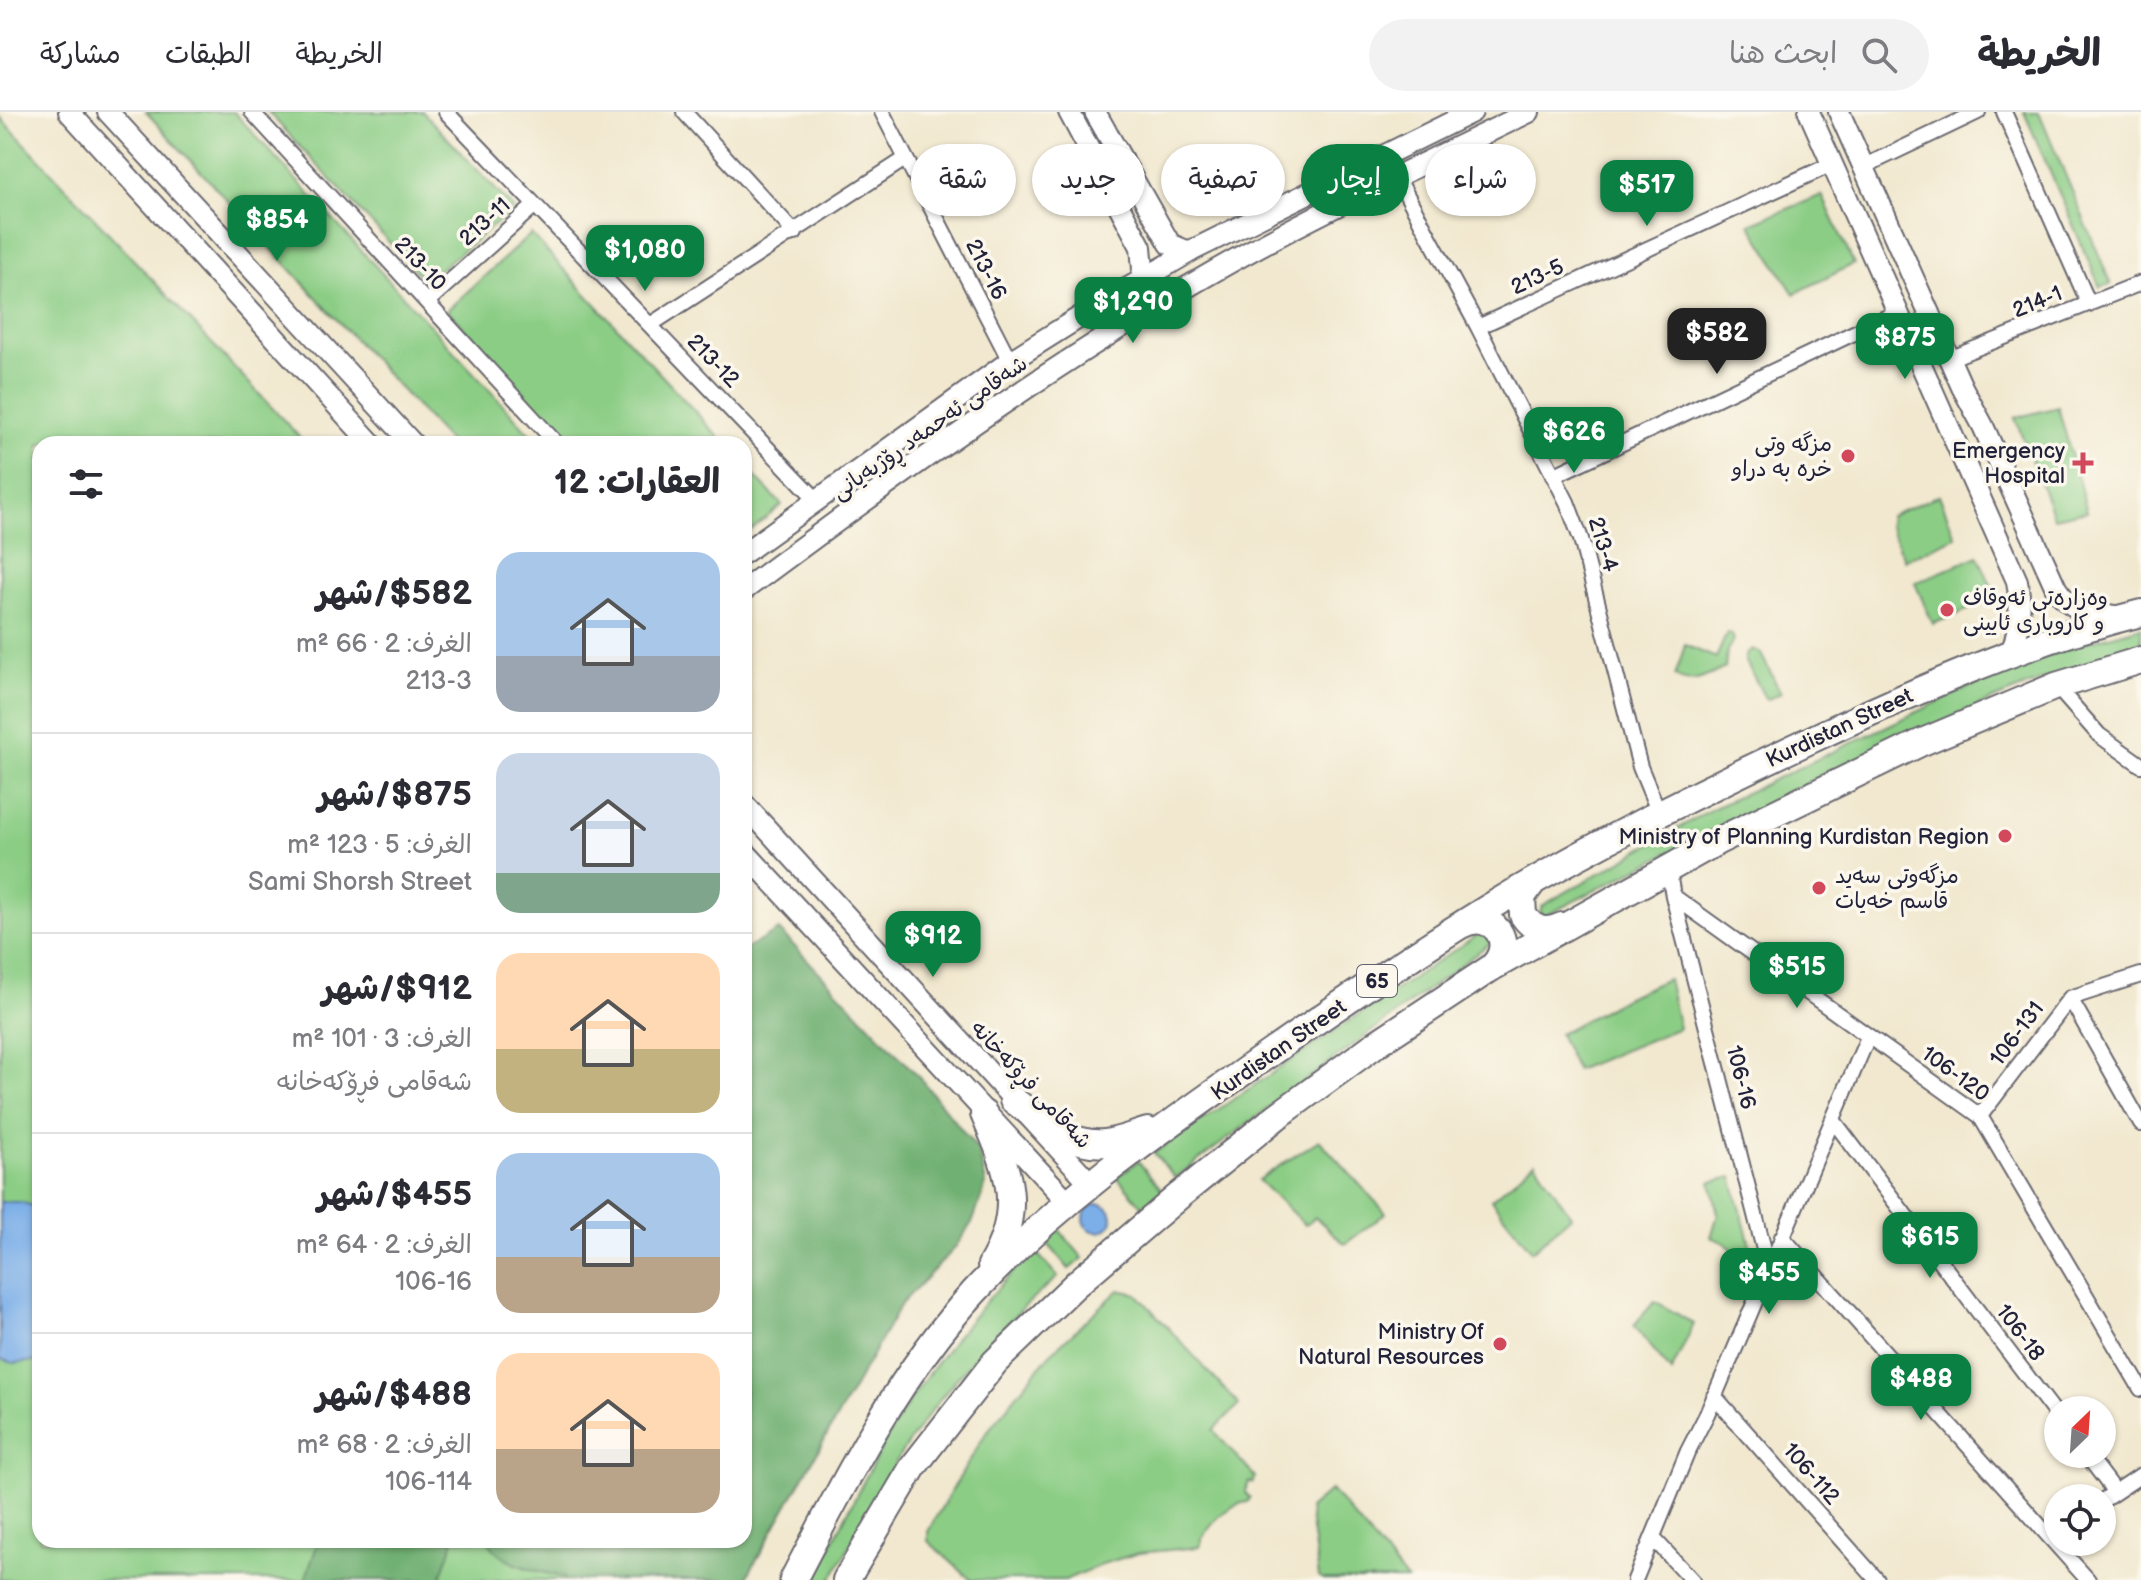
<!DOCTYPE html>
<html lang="ar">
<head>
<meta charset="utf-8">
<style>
  body { margin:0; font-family:"Balsamiq Sans","Playpen Sans Arabic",sans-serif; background:#f2f2f3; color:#2b2b33; direction:rtl; height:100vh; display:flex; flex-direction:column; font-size:30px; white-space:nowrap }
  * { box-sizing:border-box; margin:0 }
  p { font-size:26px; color:#7c7c81 }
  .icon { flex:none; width:44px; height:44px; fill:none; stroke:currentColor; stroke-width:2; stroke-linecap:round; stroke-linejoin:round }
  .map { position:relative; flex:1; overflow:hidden; direction:ltr }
  .sheet { position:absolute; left:32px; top:324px; width:720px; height:1112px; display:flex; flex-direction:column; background:#fff; border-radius:24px; box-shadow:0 2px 6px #0004; direction:rtl }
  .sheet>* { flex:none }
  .banner { position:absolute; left:776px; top:32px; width:760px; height:72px; direction:rtl; display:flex; gap:16px }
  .needle { width:52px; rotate:25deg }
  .buttons { position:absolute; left:2044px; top:1284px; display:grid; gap:16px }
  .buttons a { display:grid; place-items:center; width:72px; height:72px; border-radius:50%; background:#fff; box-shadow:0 2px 6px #0004; font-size:40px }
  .price { position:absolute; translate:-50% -68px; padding:0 18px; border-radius:16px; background:#0b8043; color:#fff; font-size:26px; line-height:52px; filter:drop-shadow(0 2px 4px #0008) }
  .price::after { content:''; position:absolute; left:50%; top:48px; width:24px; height:18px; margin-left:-12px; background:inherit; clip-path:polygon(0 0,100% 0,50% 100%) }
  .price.selected { background:#222; color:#fff }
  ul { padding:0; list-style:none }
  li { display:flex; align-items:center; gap:24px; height:200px; padding:0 32px }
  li+li { border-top:2px solid #e1e1e2 }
  li span { display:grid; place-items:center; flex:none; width:224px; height:160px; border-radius:24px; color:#555 }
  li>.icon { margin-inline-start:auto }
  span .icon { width:96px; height:96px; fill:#fffc; stroke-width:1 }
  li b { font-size:34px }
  h2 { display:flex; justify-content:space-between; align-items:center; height:96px; padding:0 32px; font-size:34px }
  .tag { padding:0 28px; border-radius:36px; background:#fff; box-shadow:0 2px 6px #0004; font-size:28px; line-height:72px }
  .tag.selected { background:#0b8043; color:#fff }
  header { display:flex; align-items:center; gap:48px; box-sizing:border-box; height:112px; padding:0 40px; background:#fff; border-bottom:2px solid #e1e1e2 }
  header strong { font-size:38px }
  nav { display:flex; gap:44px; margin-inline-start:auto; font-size:28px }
  .search { width:560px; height:72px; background:#f2f2f3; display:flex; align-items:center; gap:20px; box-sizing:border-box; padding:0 28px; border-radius:44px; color:#7c7c81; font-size:30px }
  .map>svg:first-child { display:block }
  .green { fill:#8bcd85; stroke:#567860; stroke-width:2 }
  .forest { fill:#70b072; stroke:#496956; stroke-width:2 }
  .water { fill:#7bafe8; stroke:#4e6892; stroke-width:2 }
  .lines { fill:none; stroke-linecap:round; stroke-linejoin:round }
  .street-casing { stroke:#6a676f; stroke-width:18 }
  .secondary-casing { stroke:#6a676f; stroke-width:24 }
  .highway-casing { stroke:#6a676f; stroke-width:30 }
  .street { stroke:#fff; stroke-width:14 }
  .secondary { stroke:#fff; stroke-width:20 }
  .highway { stroke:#fff; stroke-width:26 }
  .poi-dot { fill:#d1495b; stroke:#fbf7ec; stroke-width:3 }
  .labels { text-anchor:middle; stroke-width:7; stroke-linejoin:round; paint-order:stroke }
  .shield { fill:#fbf7ec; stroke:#636270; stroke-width:2 }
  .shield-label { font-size:20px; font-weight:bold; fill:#22223b }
  .street-label { font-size:22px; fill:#22223b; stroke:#fbf7ec }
  .poi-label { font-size:22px; fill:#22223b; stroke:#fbf7ec; text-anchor:end }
</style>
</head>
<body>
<header>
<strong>الخريطة</strong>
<div class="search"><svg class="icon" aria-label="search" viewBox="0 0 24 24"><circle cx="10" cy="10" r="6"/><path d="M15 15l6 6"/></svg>ابحث هنا</div>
<nav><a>الخريطة</a><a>الطبقات</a><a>مشاركة</a></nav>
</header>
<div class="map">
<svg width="2141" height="1468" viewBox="0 0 2141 1468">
  <rect width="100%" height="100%" fill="#fbf7ec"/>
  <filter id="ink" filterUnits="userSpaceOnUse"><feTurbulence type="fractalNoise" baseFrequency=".0125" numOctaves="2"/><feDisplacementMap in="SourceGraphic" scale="16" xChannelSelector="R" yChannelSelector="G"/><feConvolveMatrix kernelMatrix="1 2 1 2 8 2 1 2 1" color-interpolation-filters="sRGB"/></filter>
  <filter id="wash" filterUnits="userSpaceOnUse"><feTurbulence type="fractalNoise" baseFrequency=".006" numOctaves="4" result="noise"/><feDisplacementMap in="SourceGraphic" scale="32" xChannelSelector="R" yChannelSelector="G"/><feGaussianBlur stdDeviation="1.8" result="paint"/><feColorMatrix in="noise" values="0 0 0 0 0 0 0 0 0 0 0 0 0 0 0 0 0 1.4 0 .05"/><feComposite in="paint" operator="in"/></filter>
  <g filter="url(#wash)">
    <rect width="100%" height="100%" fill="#f1e8cf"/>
    <!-- green -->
    <path class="green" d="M 146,0 L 234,0 L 539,332 L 451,332 Z
      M 268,0 L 423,0 L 514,97 L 425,169 Z
      M 2024,0 L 2039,0 L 2111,172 L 2100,175 Z
      M 0,5 L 306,332 L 40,332 L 40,1428 L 744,1428 L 964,1080 L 745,1468 L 0,1468 Z
      M 1822,83 L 1854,152 L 1794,182 L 1750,112 Z
      M 531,122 L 725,332 L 570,332 L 447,198 Z
      M 2058,295 L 2087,399 L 2054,406 L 2015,306 Z
      M 744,353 L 782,393 L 744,424 Z
      M 1939,383 L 1956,425 L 1905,448 L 1889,413 L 1890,404 Z
      M 1978,444 L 1997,486 L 1933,512 L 1915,471 Z
      M 2141,515 L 2141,535 C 2043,563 1952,605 1860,648 C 1754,698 1649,750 1545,804 L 1540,800 L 1542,794 L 1710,698 L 1978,571 L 2073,534 Z
      M 1727,521 L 1732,523 L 1734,528 L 1727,538 L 1725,556 C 1707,564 1693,575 1675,564 L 1685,533 L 1716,546 Z
      M 1753,537 L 1761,542 L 1781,581 L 1766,588 L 1745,548 L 1747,541 Z
      M 1484,818 L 1493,829 L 1175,1066 L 1154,1041 Z
      M 1668,867 L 1679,916 L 1576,958 L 1559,922 L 1631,883 Z
      M 1319,1028 L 1386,1101 L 1345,1132 L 1315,1105 L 1305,1113 L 1258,1068 Z
      M 1138,1049 L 1163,1079 L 1143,1095 L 1117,1065 Z
      M 1535,1050 L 1571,1104 L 1532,1139 L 1491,1088 Z
      M 1732,1065 L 1757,1159 L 1725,1131 L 1711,1125 L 1718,1102 L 1711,1070 Z
      M 1056,1114 L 1083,1146 L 1069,1157 L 1043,1126 Z
      M 1034,1138 L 1058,1165 C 999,1214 949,1271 906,1334 C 878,1376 856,1424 831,1468 L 813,1468 C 838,1421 861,1372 887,1326 C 926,1258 979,1194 1034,1138 Z
      M 1119,1178 L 1137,1182 L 1239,1293 L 1213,1318 L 1255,1365 L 1253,1371 L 1249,1370 L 1245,1380 L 1250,1386 L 1248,1390 C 1227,1392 1204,1416 1199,1435 L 1139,1441 L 1102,1452 L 1065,1468 L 971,1468 L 928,1429 L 928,1420 L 933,1410 L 986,1321 L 1049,1243 Z
      M 1655,1189 L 1694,1212 L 1671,1260 L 1634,1213 Z
      M 1331,1378 L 1407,1468 L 1323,1468 L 1319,1465 L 1309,1397 Z"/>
    <!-- forest -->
    <path class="forest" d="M 779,818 L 920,966 L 979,1039 L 986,1072 L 973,1109 L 954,1137 L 901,1192 L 745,1468 L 564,1468 L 564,1465 C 534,1458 505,1455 487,1428 L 744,1428 L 744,838 Z
      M 319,1428 L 454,1428 L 440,1468 L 305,1468 Z"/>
    <!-- water -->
    <path class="water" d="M 0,1090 L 20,1090 L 40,1096 L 40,1249 L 14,1251 L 0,1247 Z
      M1084 1106a14 14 0 1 1 28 0a14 14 0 1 1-28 0Z"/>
  </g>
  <g filter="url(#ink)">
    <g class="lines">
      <!-- street casing -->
      <g class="street-casing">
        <path id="street" d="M 252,0 L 557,332
          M 446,0 L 817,388
          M 684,0 L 795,121
          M 882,0 L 1010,249
          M 2004,0 L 2089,192
          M 1863,55 L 1978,0
          M 1397,65 L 1478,215 L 1567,390 L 1581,427 L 1640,655 L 1659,701
          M 427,190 L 535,93
          M 650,213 L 905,47
          M 1478,215 L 1832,52
          M 1949,247 L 2141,171
          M 1553,364 L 1898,200
          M 2056,574 L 2099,623 L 2141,653
          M 1668,756 L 1673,784 L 1980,1004 L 2141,1277
          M 1673,784 L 1769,1157
          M 2070,886 L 2141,1012
          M 1980,1004 L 2070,886 L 2141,863
          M 1833,1008 L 2058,1305
          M 1782,1125 L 2088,1468
          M 1714,1284 L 1877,1468
          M 2086,1342 L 2114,1379
          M 2102,1389 L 2141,1363
          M 1653,1426 L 1692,1468
          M 1635,1468 L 1688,1339 L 1707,1302 L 1868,925"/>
      </g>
      <!-- secondary casing -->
      <g class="secondary-casing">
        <path id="secondary" d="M 69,0 L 372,332
          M 108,0 L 413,332
          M 1069,0 L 1141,135 L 1143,157 L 1141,169
          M 1095,0 L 1170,132 L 1186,139 L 1193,138
          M 1809,0 L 2017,469 C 2022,495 2020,517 2011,541
          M 1839,0 L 1962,275 L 1983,314 L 2056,476 C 2071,500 2090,501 2116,504
          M 744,441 L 1010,249 L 1099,193 L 1193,138 L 1472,0
          M 744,478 C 898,363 1053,251 1220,156 C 1320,99 1426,51 1529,0
          M 744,692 L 1090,1071
          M 744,739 L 1068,1090"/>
      </g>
      <!-- highway casing -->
      <g class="highway-casing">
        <path id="highway" d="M 1532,771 L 1522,785 L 1523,803 C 1533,818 1546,822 1562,814
          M 1461,813 C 1493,796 1518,832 1491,856
          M 1013,988 C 1039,1007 1070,1035 1105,1031 C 1119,1029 1134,1023 1148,1019
          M 984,1002 C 1008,1058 1025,1095 991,1153
          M 793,1468 C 845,1368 898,1263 975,1179 C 1057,1090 1155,1022 1253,953 C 1330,899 1408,845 1488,796 C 1590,734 1698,681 1806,630 C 1915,579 2024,530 2141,501
          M 846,1468 L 913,1355 L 995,1250 L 1076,1172 L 1180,1083 L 1276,1005 L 1376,932 L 1491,856 L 1720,728 L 1920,631 L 2056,574 L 2141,548"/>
      </g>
      <!-- street -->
      <use href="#street" class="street"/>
      <!-- secondary -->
      <use href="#secondary" class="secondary"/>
      <!-- highway -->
      <use href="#highway" class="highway"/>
    </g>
  </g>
  <!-- markers -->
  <g class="poi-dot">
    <circle cx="1848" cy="344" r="8"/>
    <path d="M2079 339h8v8h8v8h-8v8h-8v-8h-8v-8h8z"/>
    <circle cx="1947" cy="498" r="8"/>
    <circle cx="2005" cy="724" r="8"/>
    <circle cx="1819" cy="776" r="8"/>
    <circle cx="1500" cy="1232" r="8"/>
  </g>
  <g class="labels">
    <!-- shield labels -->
    <rect class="shield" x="1357" y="853" width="40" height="32" rx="6"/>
    <g class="shield-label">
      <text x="1377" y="876">65</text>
    </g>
    <!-- street labels -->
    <g class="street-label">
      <text transform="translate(484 109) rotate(-42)" y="8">213-11</text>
      <text transform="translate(421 151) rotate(47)" y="8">213-10</text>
      <text transform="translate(987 157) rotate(63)" y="8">213-16</text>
      <text transform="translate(1537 164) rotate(-25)" y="8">213-5</text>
      <text transform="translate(2037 189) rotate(-22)" y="8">214-1</text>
      <text transform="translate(714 248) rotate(46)" y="8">213-12</text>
      <text transform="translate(929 315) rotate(-35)" y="8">شەقامی ئەحمەد ڕۆژبەیانی</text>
      <text transform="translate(1604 432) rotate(73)" y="8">213-4</text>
      <text transform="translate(1839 615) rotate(-25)" y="8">Kurdistan Street</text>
      <text transform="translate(2016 921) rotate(-53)" y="8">106-131</text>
      <text transform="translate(1278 937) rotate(-35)" y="8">Kurdistan Street</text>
      <text transform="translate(1956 961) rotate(36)" y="8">106-120</text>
      <text transform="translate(1742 965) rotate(76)" y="8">106-16</text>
      <text transform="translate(1032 972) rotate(47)" y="8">شەقامی فڕۆکەخانە</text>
      <text transform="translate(2021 1220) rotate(53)" y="8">106-18</text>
      <text transform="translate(1812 1361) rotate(49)" y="8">106-112</text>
    </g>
    <!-- poi labels -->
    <g class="poi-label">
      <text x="1832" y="339">مزگه وتى<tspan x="1832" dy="25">خره به دراو</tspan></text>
      <text x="2065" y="346">Emergency<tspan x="2065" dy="25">Hospital</tspan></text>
      <text x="1963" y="493" text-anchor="start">وەزارەتی ئەوقاف<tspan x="1963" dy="25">و کاروباری ئایینی</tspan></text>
      <text x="1989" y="732">Ministry of Planning Kurdistan Region</text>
      <text x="1835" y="771" text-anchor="start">مزگەوتی سەید<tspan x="1835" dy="25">قاسم خەیات</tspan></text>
      <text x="1484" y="1227">Ministry Of<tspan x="1484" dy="25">Natural Resources</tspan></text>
    </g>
  </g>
</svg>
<div class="buttons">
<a><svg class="needle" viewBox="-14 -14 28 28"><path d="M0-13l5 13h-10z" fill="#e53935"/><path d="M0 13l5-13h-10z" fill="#7c7c81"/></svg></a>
<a><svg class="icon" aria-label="locate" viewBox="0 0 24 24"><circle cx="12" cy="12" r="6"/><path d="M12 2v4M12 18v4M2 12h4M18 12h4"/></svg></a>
</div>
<b class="price" style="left:1647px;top:116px">$517</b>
<b class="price" style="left:277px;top:151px">$854</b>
<b class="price" style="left:645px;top:181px">$1,080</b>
<b class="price" style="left:1133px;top:233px">$1,290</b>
<b class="price selected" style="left:1717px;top:264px">$582</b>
<b class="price" style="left:1905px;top:269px">$875</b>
<b class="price" style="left:1574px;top:363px">$626</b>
<b class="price" style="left:933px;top:867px">$912</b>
<b class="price" style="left:1797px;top:898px">$515</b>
<b class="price" style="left:1930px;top:1168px">$615</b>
<b class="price" style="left:1769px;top:1204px">$455</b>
<b class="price" style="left:1921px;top:1310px">$488</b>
<div class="banner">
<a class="tag">شراء</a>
<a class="tag selected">إيجار</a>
<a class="tag">تصفية</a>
<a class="tag">جديد</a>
<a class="tag">شقة</a>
</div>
<section class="sheet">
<h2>العقارات: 12<svg class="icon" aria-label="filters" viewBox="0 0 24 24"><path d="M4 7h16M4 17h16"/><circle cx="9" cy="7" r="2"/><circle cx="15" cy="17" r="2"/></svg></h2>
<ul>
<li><span style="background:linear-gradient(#a9c7e8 65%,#9aa5b1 0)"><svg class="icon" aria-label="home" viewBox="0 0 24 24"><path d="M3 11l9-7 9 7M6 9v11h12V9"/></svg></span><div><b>$582/شهر</b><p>الغرف: 2 · 66 m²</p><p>213-3</p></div></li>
<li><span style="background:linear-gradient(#c9d6e8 75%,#7fa58c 0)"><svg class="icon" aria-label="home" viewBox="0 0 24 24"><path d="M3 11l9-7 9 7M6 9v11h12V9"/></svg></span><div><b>$875/شهر</b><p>الغرف: 5 · 123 m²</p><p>Sami Shorsh Street</p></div></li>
<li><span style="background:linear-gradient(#ffd9b3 60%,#c2b280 0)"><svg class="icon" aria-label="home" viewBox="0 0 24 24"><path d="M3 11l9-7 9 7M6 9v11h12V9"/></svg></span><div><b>$912/شهر</b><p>الغرف: 3 · 101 m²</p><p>شەقامی فڕۆکەخانە</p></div></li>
<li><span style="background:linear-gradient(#a9c7e8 65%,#b9a48a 0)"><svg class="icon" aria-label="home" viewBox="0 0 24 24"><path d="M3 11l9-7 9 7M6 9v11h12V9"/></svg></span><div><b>$455/شهر</b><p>الغرف: 2 · 64 m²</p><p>106-16</p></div></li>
<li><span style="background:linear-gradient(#ffd9b3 60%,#b9a48a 0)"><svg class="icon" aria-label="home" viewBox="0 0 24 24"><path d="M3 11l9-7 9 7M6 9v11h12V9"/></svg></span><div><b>$488/شهر</b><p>الغرف: 2 · 68 m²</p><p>106-114</p></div></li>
</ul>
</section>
</div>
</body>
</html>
